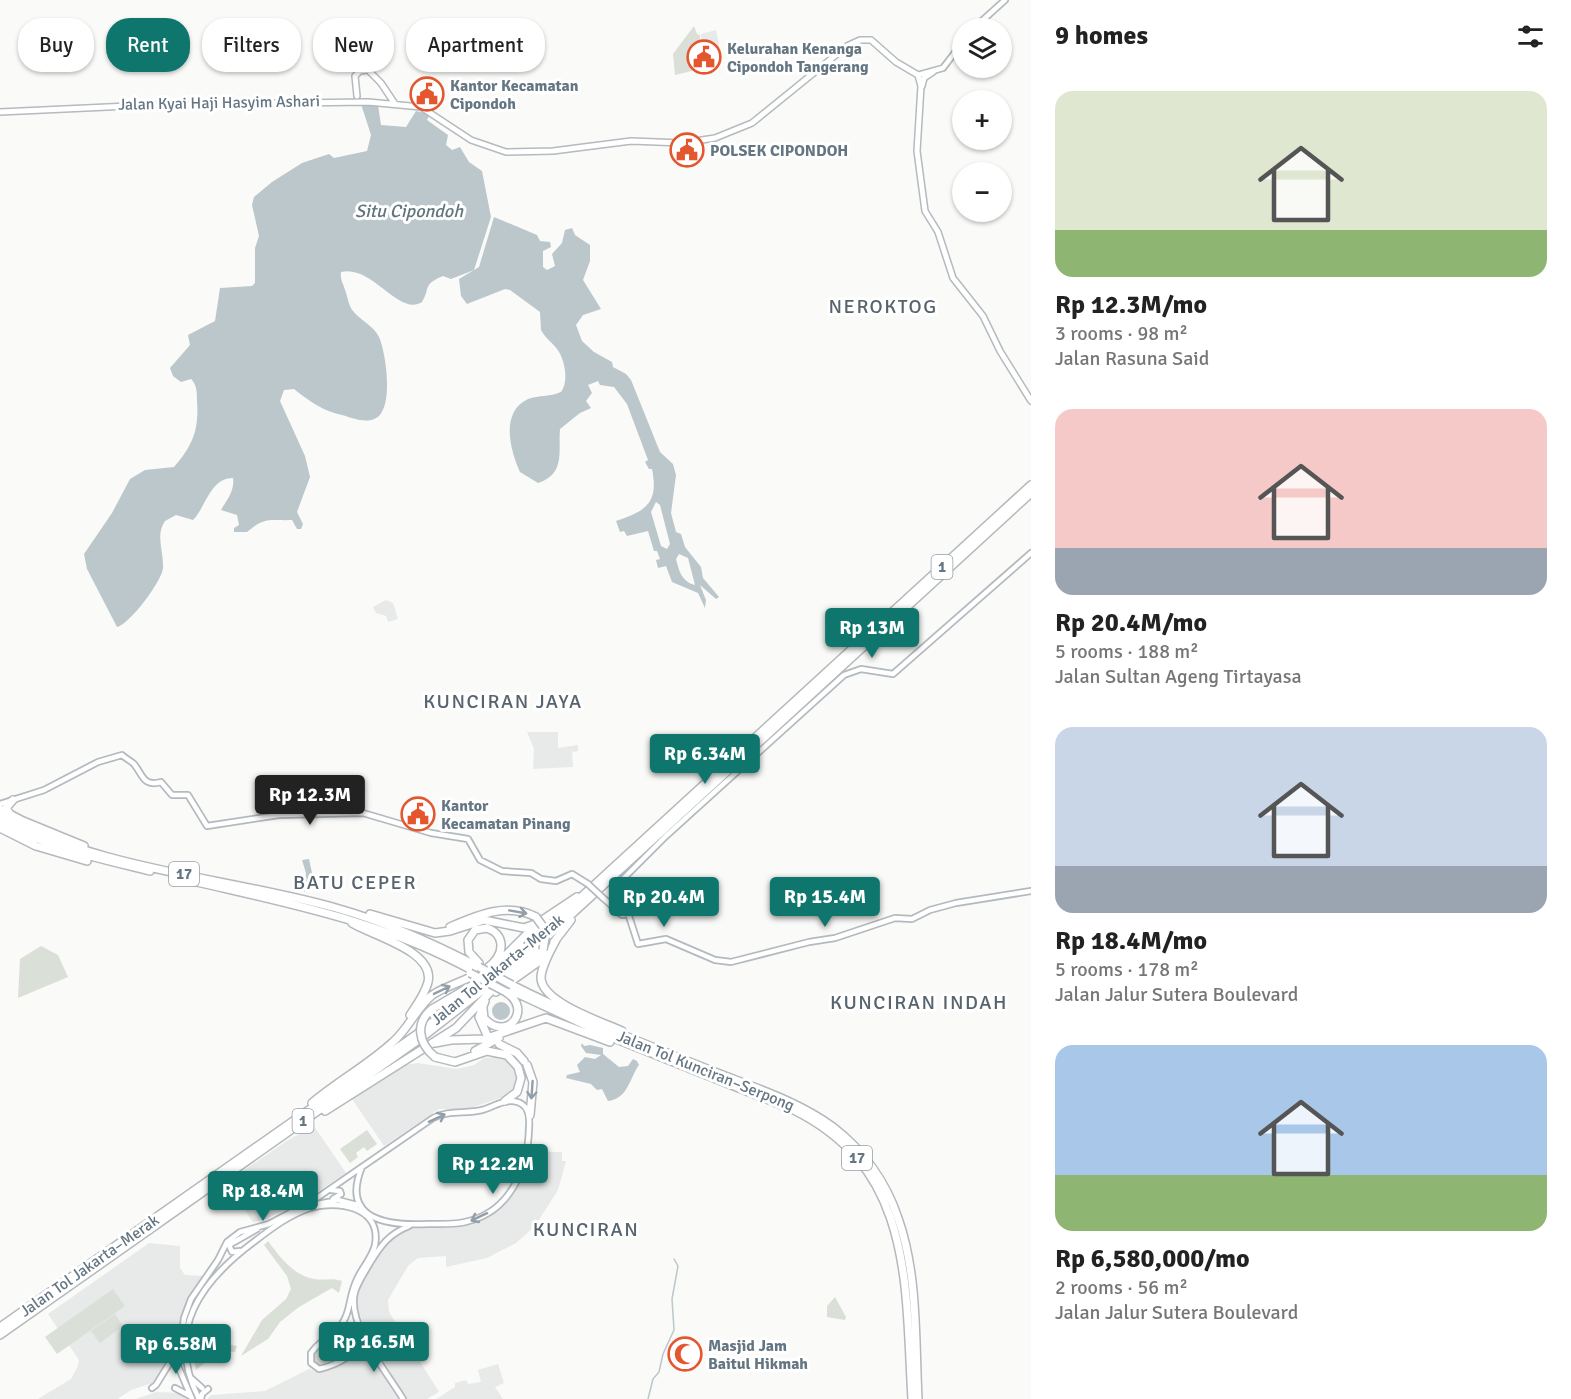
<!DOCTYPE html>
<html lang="en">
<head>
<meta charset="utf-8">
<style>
  body { margin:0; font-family:Signika,sans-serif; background:#f6f6f6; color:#222; height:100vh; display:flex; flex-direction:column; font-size:22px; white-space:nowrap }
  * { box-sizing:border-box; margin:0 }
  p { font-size:20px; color:#767676 }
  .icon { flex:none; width:33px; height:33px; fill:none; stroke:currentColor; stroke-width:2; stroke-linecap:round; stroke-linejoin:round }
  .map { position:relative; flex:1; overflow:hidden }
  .side { display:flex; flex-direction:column; background:#fff; width:540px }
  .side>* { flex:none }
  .top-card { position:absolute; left:18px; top:18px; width:570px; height:54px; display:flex; gap:12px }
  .tools { position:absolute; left:952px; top:18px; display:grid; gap:12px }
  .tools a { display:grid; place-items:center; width:60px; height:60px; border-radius:50%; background:#fff; box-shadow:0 2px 4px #0004; font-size:30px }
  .price { position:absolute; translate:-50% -51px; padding:0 14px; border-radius:6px; background:#0f766e; color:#fff; font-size:20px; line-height:39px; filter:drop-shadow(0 2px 3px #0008) }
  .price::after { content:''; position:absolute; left:50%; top:36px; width:18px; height:14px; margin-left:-9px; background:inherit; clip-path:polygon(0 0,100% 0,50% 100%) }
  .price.on { background:#222; color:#fff }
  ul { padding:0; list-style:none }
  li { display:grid; align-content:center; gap:12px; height:318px; padding:0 24px }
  li span { display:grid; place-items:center; height:186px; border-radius:18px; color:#555 }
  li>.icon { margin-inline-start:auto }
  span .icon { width:108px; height:108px; fill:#fffc; stroke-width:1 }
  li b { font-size:26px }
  h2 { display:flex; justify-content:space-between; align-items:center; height:72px; padding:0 24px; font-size:26px }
  .pill { padding:0 21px; border-radius:24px; background:#fff; box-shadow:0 2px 4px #0004; font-size:21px; line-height:54px }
  .pill.on { background:#0f766e; color:#fff }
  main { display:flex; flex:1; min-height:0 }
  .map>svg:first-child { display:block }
  .built { fill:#e8e9e9 }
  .green { fill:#dadfd7 }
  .water { fill:#bbc7cb; fill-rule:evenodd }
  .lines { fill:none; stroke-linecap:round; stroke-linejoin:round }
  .stream { stroke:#bbc7cb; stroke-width:1.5 }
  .secondary-casing { stroke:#b3babf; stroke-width:8 }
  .primary-casing { stroke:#b5babe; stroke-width:8 }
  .highway-casing { stroke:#b4b9bd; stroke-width:10 }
  .secondary { stroke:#fff; stroke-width:4.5 }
  .primary { stroke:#fff; stroke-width:5 }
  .highway { stroke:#fff; stroke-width:7 }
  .secondary-bridge-casing { stroke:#b3babf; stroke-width:8; stroke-linecap:butt }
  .highway-bridge-casing { stroke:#b4b9bd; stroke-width:10; stroke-linecap:butt }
  .secondary-bridge { stroke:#fff; stroke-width:4.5 }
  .highway-bridge { stroke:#fff; stroke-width:7 }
  .oneway { stroke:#939fa8 }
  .labels { text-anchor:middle; stroke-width:6; stroke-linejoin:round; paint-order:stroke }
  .shield { fill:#fff; stroke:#939fa8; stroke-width:1.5 }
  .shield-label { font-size:15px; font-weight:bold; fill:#657683 }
  .poi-label { font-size:16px; font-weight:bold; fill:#657683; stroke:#fff; text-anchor:start }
  .street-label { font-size:16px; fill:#657683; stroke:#fff }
  .water-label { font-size:18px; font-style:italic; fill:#60757c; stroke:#fff }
  .quarter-label { font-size:20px; letter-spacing:1.5px; fill:#57646e; stroke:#fff }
</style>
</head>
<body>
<main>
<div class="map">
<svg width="1031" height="1399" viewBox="0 0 1031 1399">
  <rect width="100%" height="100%" fill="#fafaf8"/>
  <!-- built -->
  <path class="built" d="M 716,30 L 720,50 L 702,56 L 701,34 Z
    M 386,600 L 393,603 L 398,619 L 388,622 L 386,616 L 376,613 L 373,607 Z
    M 527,732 L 558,732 L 558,748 L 578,745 L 578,751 L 573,752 L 572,748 L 573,767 L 533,769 L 534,749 Z
    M 497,1057 L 508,1060 L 518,1074 L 514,1089 L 510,1095 L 467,1109 L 439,1109 L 384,1146 L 352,1099 L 405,1065 L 418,1063 L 457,1069 L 474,1065 L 484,1058 Z
    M 314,1126 L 346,1173 L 310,1197 L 264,1220 L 253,1222 L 233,1193 L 243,1185 L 239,1178 L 242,1176 L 240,1173 L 288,1140 Z
    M 545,1152 L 562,1152 L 562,1161 L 566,1161 L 558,1190 L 535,1226 L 516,1243 L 487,1258 L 446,1267 L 446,1256 L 418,1258 L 408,1266 L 388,1300 L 389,1312 L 439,1392 L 427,1399 L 406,1399 L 372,1342 L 356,1307 L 358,1290 L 382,1247 L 397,1233 L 413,1228 L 468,1223 L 486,1216 L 506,1201 L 517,1188 L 531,1156 L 544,1158 Z
    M 149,1243 L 180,1246 L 180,1268 L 185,1275 L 204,1276 L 195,1288 L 182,1319 L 176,1346 L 155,1382 L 131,1390 L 118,1399 L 38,1399 L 71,1379 L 78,1366 L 79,1360 L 48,1314 Z
    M 363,1354 L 371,1357 L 398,1399 L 207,1399 L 211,1395 L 265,1391 L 309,1369 L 318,1372 L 330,1370 Z
    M 498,1364 L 504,1383 L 495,1387 L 503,1399 L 436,1399 L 455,1387 L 455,1383 L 466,1380 L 468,1384 L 481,1382 L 478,1370 Z
    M 156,1392 L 180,1393 L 186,1399 L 136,1399 Z"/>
  <!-- green -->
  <path class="green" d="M 694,26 L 697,34 L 700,35 L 700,69 L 675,75 L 673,54 Z
    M 41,946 L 58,955 L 68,977 L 18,998 L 20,959 Z
    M 367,1130 L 377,1144 L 367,1151 L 364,1147 L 356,1153 L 358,1157 L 350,1163 L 340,1149 Z
    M 268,1241 C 279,1256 294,1276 314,1279 C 325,1281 332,1277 342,1281 L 339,1293 L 332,1288 L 299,1307 L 280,1322 L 268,1339 L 241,1356 L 262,1320 L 286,1299 L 291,1289 L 287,1276 L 264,1245 Z
    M 113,1289 L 125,1306 L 57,1354 L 45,1337 Z
    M 835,1297 L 846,1317 L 845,1320 L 827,1317 L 827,1306 Z
    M 115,1314 L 123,1326 L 100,1343 L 91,1331 Z
    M 349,1331 L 360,1335 L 359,1344 L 339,1359 L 317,1365 L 311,1356 C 320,1343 335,1336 349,1331 Z
    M 221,1343 L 237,1346 L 235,1352 L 219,1351 L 196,1370 L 192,1349 Z"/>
  <!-- water -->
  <path class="water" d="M 361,104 L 378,105 L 381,125 L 406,127 L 416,111 L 430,114 L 427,120 L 448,135 L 446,145 L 452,150 L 460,147 L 469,162 L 482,171 L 491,217 L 474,270 L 451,279 L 443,276 C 422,285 431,287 422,302 C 399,317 372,264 341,272 C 340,279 343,283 345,290 C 348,297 348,305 353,311 C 361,321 373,325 379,337 C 386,352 395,412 374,419 C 364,423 352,418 342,415 C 323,411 309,401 294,389 L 284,390 L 280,401 L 305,456 L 310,477 L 297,512 L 303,524 L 301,529 L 297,529 L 292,520 C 269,521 266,516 247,532 L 234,532 L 234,528 L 239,525 L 237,515 L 221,510 C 227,500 235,490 233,478 C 210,478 206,507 193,520 L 176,515 L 165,521 C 155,535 164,552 163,568 C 162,581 130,624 117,627 L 87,569 L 84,554 L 112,513 L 130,479 L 145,470 L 174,467 C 193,445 199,430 197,401 C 197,393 197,385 191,379 L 181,382 L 173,376 L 170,368 L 190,345 L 188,335 L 215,321 L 220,288 L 252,286 L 255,283 L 255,248 L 259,236 L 252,205 L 254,197 L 272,182 L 302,163 L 329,154 L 334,158 L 367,151 L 371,135 Z
    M 494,217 L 537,235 L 540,241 L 550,242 L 551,247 L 543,251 L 543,267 L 547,270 L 555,266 L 552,254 L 562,243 L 565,230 L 572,228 L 575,235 L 590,245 L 590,261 L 583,280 L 601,309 L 583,315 L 576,325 L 582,341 L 594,352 L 612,362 L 613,367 L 626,374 L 631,380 L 660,452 L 673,464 L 676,475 L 671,513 L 676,532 L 681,534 L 685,547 L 701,567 L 703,578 L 719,597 L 716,599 L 700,585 L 706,600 L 705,608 L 698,593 L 672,582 L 666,566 L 658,568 L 656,560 L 660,559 L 657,551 L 654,551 L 648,531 L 627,536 L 624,531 L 620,532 L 616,521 C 646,511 659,503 652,469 L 649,469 L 645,462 L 648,460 L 627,404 L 614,387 L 600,385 L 598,381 L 588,385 L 592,393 L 586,401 L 591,408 L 580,413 L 560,429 C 558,451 566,474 538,483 L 520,472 C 510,450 500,412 528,399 C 539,395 550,397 561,392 C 569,382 565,359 557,349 C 552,342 545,338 541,330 L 540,312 L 510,290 L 505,289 L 467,304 L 461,296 L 459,279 L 479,267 ZM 656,502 L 660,505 L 670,544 L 667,549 L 661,546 L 651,512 ZM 679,554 L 688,558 L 695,585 C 682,582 679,571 676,559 Z
    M 309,859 L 314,882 L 304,892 L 306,873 L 302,860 Z
    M492 1011a9 9 0 1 1 18 0a9 9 0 1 1-18 0Z
    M 582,1043 L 584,1046 L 590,1045 L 603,1048 L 603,1054 L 619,1067 L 628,1066 L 633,1059 L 637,1061 L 639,1065 C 630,1077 628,1099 608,1101 L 602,1089 L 597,1090 L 591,1084 L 566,1078 L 567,1075 L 580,1072 L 577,1065 L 585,1057 L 595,1059 L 601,1055 L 586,1053 L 581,1046 Z"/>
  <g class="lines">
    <!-- stream -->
    <path class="stream" d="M 648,1399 L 653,1379 L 659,1372 L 663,1354 L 674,1330 L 672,1299 L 678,1266 L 674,1259"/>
    <!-- secondary casing -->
    <g class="secondary-casing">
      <path id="secondary" d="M 974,28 L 1005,0
        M 918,75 L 943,68 L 963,42
        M 0,804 L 44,790 L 98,762 L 122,755 C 125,758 131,761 134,764 C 143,775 143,787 161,782 L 172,795 L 188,795 L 207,826 L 279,815 L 363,813 L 431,833 L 468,839 L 480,860 L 502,871 L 531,873 L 541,879 L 556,881 L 572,874 L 588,884
        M 602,897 L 619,912
        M 624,907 L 619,888 L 622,880 L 666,836 L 844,675 L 861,669 L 893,674 L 1031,553
        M619 911a4 4 0 1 1 8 0a4 4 0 1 1-8 0Z
        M 627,910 L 638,944 L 666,939 L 715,960 L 731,962 L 809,942 L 835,938 L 895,918 L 912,919 L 930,910 L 956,903 L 1031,891
        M 331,1190 L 340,1191 L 341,1194 L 333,1199
        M 318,1204 L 338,1200 L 361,1206
        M 240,1251 L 232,1252 L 229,1245 L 257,1229
        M 360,1330 C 344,1325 320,1340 311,1353 L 311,1363 L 319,1369 C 337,1365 359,1354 364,1335
        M 192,1379 L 202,1388
        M 152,1388 L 156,1385 L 177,1351
        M 175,1388 L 190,1396
        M 192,1399 L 178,1366 L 184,1318 L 191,1299 L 218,1260 L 227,1242 L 240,1232 L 269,1224 L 314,1200 L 433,1118 C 448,1110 466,1114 482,1110 C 493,1107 502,1100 513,1101 C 529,1103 530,1116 529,1128 C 528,1168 511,1210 469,1221 C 457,1225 441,1224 428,1224 C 388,1226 340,1220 362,1167
        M 199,1399 C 164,1330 201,1281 255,1241 C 272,1228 289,1215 310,1208 C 336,1200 382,1206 375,1245 C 372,1257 363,1267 358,1277 C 346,1300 354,1313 334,1334
        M 201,1399 L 202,1394 L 208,1389
        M 403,1399 C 387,1372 346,1324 355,1292 C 358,1282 365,1272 370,1263 C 381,1245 389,1234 409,1226"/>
    </g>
    <!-- primary casing -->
    <g class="primary-casing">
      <path id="primary" d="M 922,86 L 924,78 L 933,72
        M 357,96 L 355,76 L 360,71 L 368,70 L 381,83 L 395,104
        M 0,112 L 150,105 L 368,102 L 421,107 L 471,140 L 506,152 L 553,151 L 631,141 L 682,143 L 715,138 L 752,123 L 847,46 L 860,40 L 871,40 L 896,62 L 918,75 L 921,86 L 917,151 L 925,211 L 938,232 L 953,278 L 983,316 L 1000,351 L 1031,401"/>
    </g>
    <!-- highway casing -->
    <g class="highway-casing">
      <path id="highway" d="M 0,809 L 23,821 L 84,846
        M 10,814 L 6,808 L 13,800
        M 0,815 C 103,871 225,877 336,908 C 386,922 433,943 479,967
        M 0,821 C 48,848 98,858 150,871
        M 0,828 L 36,846 L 87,861
        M 176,877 C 280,902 380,919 475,972
        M 370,914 L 435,933 L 450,931 L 484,920 L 524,928 L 538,923 L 577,897
        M 352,923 C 373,936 435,951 428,982 C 425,994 417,1005 410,1015
        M 450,927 C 478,915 507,902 536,917
        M 557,938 C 551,950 542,964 541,977 C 540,1002 602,1022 622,1031
        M 554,942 L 571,920
        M 501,960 L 526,935 L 549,924
        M 495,968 L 521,946
        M 512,985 C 579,1019 648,1045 717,1073 C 756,1088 799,1102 833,1127 C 863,1150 886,1182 898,1218 C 918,1274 915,1340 918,1399
        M 510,990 L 609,1036 L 794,1110 C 914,1170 905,1284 912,1399
        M 496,992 L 537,963 L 547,954
        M 485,1001 L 479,1017 L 487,1035
        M 432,1009 L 485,978
        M 483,1009 L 484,1018 C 506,1043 534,1010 506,992
        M 435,1043 L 451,1040 L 484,1039 L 546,1018 L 610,1042
        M 499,1044 L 517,1053 L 524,1061
        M 475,1051 L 499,1038
        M 435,1057 L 455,1062 L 487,1051 L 507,1055 L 518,1067 L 521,1078 L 517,1092 L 505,1101
        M 527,1065 L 533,1082 L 530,1115
        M 312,1103 C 338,1081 368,1065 393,1042 C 408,1029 416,1009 431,996 C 448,982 503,974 501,944 C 500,935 495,931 487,928 L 475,930 L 468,940 L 469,952 L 479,963
        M 325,1111 L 456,1028 L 495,987 L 543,950
        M 0,1327 L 417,1034 L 509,963 L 1031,485
        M 0,1335 L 420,1039 L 525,957 L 1031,493"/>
    </g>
    <!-- secondary -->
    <use href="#secondary" class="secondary"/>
    <!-- primary -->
    <use href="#primary" class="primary"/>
    <!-- highway -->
    <use href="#highway" class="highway"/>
    <!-- secondary-bridge casing -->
    <g class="secondary-bridge-casing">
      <path id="secondary-bridge" d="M 588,884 L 602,897"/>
    </g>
    <!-- highway-bridge casing -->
    <g class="highway-bridge-casing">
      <path id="highway-bridge" d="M 536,917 L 546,931 L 543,950
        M 479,967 L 512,985
        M 470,973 L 506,992
        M 432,1009 C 415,1023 418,1043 435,1057"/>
    </g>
    <!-- secondary-bridge -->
    <use href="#secondary-bridge" class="secondary-bridge"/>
    <!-- highway-bridge -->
    <use href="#highway-bridge" class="highway-bridge"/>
  </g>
  <!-- one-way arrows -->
  <defs><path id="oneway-shaft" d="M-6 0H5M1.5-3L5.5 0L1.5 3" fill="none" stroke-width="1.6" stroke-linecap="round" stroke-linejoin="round" transform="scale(1.5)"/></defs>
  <g class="oneway">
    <use href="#oneway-shaft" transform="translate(518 912) rotate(10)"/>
    <use href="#oneway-shaft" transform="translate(442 990) rotate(-26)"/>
    <use href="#oneway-shaft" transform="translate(532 1090) rotate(94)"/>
    <use href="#oneway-shaft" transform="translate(437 1118) rotate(-25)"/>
    <use href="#oneway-shaft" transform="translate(479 1217) rotate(155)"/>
  </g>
  <!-- icons -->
  <defs>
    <g id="civic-ring" transform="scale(1.725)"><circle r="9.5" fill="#fff" stroke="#e4572e" stroke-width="1.5"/><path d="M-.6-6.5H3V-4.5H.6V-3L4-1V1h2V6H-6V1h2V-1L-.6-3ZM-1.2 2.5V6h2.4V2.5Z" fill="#e4572e"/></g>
    <g id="mosque-ring" transform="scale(1.725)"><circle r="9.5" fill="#fff" stroke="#e4572e" stroke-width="1.5"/><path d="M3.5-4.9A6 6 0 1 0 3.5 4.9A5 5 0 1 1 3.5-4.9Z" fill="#e4572e"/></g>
  </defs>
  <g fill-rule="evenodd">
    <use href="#civic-ring" x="704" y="57"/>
    <use href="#civic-ring" x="427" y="94"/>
    <use href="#civic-ring" x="687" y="150"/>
    <use href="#civic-ring" x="418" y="814"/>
    <use href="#mosque-ring" x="685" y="1354"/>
  </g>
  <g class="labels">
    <!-- shield labels -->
    <g class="shield">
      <rect x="931.5" y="555" width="21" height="24" rx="4.5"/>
      <rect x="169" y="862" width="30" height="24" rx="4.5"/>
      <rect x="292.5" y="1109" width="21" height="24" rx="4.5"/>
      <rect x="842" y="1146" width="30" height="24" rx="4.5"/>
    </g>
    <g class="shield-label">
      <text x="942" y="572">1</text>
      <text x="184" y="879">17</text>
      <text x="303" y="1126">1</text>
      <text x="857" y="1163">17</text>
    </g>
    <!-- poi labels -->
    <g class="poi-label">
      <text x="727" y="54">Kelurahan Kenanga<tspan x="727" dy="18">Cipondoh Tangerang</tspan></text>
      <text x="450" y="91">Kantor Kecamatan<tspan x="450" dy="18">Cipondoh</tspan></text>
      <text x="710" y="156">POLSEK CIPONDOH</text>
      <text x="441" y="811">Kantor<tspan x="441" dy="18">Kecamatan Pinang</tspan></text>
      <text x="708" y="1351">Masjid Jam<tspan x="708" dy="18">Baitul Hikmah</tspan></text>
    </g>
    <!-- street labels -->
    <g class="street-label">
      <text transform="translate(219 102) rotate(-1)" y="6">Jalan Kyai Haji Hasyim Ashari</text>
      <text transform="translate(497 969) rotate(-39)" y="6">Jalan Tol Jakarta–Merak</text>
      <text transform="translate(706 1070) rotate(22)" y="6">Jalan Tol Kunciran–Serpong</text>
      <text transform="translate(89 1265) rotate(-35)" y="6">Jalan Tol Jakarta–Merak</text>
    </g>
    <!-- water labels -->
    <g class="water-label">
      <text x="409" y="217">Situ Cipondoh</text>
    </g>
    <!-- quarter labels -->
    <g class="quarter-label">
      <text x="883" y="313">NEROKTOG</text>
      <text x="503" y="708">KUNCIRAN JAYA</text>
      <text x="355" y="889">BATU CEPER</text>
      <text x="919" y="1009">KUNCIRAN INDAH</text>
      <text x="586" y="1236">KUNCIRAN</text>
    </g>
  </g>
</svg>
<div class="tools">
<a><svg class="icon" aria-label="layers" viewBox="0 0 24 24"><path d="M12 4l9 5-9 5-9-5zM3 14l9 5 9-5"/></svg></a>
<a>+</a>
<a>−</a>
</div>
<b class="price" style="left:872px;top:659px">Rp 13M</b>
<b class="price" style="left:705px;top:785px">Rp 6.34M</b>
<b class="price on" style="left:310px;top:826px">Rp 12.3M</b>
<b class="price" style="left:664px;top:928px">Rp 20.4M</b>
<b class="price" style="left:825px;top:928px">Rp 15.4M</b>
<b class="price" style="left:493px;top:1195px">Rp 12.2M</b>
<b class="price" style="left:263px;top:1222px">Rp 18.4M</b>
<b class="price" style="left:374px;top:1373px">Rp 16.5M</b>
<b class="price" style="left:176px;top:1375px">Rp 6.58M</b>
<div class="top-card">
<a class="pill">Buy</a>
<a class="pill on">Rent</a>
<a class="pill">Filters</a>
<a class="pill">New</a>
<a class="pill">Apartment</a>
</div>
</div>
<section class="side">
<h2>9 homes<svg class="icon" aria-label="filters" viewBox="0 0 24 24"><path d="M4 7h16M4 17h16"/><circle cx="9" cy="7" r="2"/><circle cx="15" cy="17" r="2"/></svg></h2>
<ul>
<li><span style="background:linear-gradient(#dfe7d0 75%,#8fb573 0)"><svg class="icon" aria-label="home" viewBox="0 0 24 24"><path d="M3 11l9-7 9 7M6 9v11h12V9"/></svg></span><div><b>Rp 12.3M/mo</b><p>3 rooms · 98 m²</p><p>Jalan Rasuna Said</p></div></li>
<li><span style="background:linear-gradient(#f6c9c9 75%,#9aa5b1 0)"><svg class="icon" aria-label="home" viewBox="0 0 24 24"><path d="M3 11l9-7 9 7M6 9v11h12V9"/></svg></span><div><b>Rp 20.4M/mo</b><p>5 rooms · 188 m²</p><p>Jalan Sultan Ageng Tirtayasa</p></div></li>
<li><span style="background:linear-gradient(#c9d6e8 75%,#9aa5b1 0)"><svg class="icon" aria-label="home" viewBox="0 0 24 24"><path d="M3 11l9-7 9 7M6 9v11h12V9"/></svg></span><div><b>Rp 18.4M/mo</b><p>5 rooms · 178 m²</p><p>Jalan Jalur Sutera Boulevard</p></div></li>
<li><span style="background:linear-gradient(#a9c7e8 70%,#8fb573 0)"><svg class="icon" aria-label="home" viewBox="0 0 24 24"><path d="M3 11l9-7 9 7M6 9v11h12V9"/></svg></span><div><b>Rp 6,580,000/mo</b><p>2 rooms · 56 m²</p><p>Jalan Jalur Sutera Boulevard</p></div></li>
</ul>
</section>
</main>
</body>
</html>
